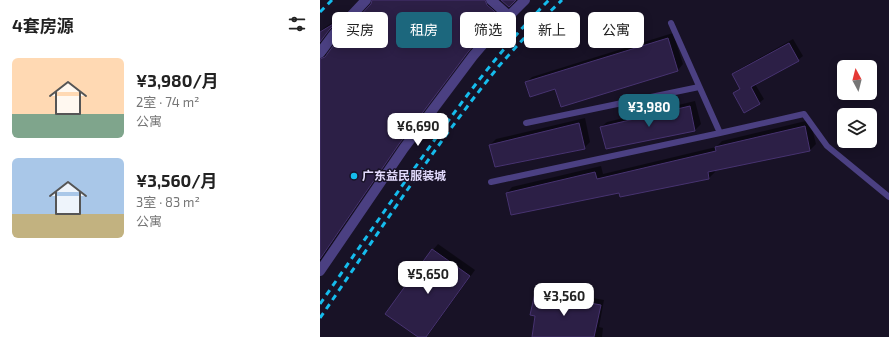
<!DOCTYPE html>
<html lang="zh">
<head>
<meta charset="utf-8">
<style>
  body { margin:0; font-family:"Exo 2","Noto Sans SC",sans-serif; background:#f6f6f6; color:#222; height:100vh; display:flex; flex-direction:column; font-size:15px; white-space:nowrap }
  * { box-sizing:border-box; margin:0 }
  p { font-size:13px; color:#767676 }
  .icon { flex:none; width:22px; height:22px; fill:none; stroke:currentColor; stroke-width:2; stroke-linecap:round; stroke-linejoin:round }
  .map { position:relative; flex:1; overflow:hidden }
  .sheet { display:flex; flex-direction:column; background:#fff; width:320px }
  .sheet>* { flex:none }
  .hud { position:absolute; left:12px; top:12px; width:380px; height:36px; display:flex; gap:8px }
  .needle { width:26px; rotate:353deg }
  .fabs { position:absolute; left:517px; top:60px; display:grid; gap:8px }
  .fabs a { display:grid; place-items:center; width:40px; height:40px; border-radius:6px; background:#fff; box-shadow:0 2px 10px #0003; font-size:20px }
  .price { position:absolute; translate:-50% -34px; padding:0 9px; border-radius:8px; background:#fff; color:#222; font-size:13px; line-height:26px; filter:drop-shadow(0 1px 2px #0008) }
  .price::after { content:''; position:absolute; left:50%; top:24px; width:12px; height:9px; margin-left:-6px; background:inherit; clip-path:polygon(0 0,100% 0,50% 100%) }
  .price.current { background:#1c677d; color:#fff }
  ul { padding:0; list-style:none }
  li { display:flex; align-items:center; gap:12px; height:100px; padding:0 12px }
  li span { display:grid; place-items:center; flex:none; width:112px; height:80px; border-radius:6px; color:#555 }
  li>.icon { margin-inline-start:auto }
  span .icon { width:48px; height:48px; fill:#fffc; stroke-width:1 }
  li b { font-size:17px }
  h2 { display:flex; justify-content:space-between; align-items:center; height:48px; padding:0 12px; font-size:17px }
  .chip { padding:0 14px; border-radius:6px; background:#fff; box-shadow:0 2px 10px #0003; font-size:14px; line-height:36px }
  .chip.current { background:#1c677d; color:#fff }
  main { display:flex; flex:1; min-height:0 }
  .map>svg:first-child { display:block }
  .shadow { fill:#0007 }
  .building { fill:#2c1f46; stroke:#473370 }
  .lines { fill:none; stroke-linecap:round; stroke-linejoin:round }
  .service { stroke:#4b4082; stroke-width:6 }
  .minor { stroke:#4b4082; stroke-width:10 }
  .rail { stroke:#15bced; stroke-width:3; stroke-dasharray:6 5; stroke-linecap:butt }
  .poi-dot { fill:#15bced; stroke:#181226; stroke-width:1.5 }
  .labels { text-anchor:middle; stroke-width:3; stroke-linejoin:round; paint-order:stroke }
  .poi-label { font-size:12px; font-weight:bold; fill:#e2dafc; stroke:#181226; text-anchor:start }
</style>
</head>
<body>
<main>
<section class="sheet">
<h2>4套房源<svg class="icon" aria-label="filters" viewBox="0 0 24 24"><path d="M4 7h16M4 17h16"/><circle cx="9" cy="7" r="2"/><circle cx="15" cy="17" r="2"/></svg></h2>
<ul>
<li><span style="background:linear-gradient(#ffd9b3 70%,#7fa58c 0)"><svg class="icon" aria-label="home" viewBox="0 0 24 24"><path d="M3 11l9-7 9 7M6 9v11h12V9"/></svg></span><div><b>¥3,980/月</b><p>2室 · 74 m²</p><p>公寓</p></div></li>
<li><span style="background:linear-gradient(#a9c7e8 70%,#c2b280 0)"><svg class="icon" aria-label="home" viewBox="0 0 24 24"><path d="M3 11l9-7 9 7M6 9v11h12V9"/></svg></span><div><b>¥3,560/月</b><p>3室 · 83 m²</p><p>公寓</p></div></li>
</ul>
</section>
<div class="map">
<svg width="569" height="337" viewBox="0 0 569 337">
  <rect width="100%" height="100%" fill="#181226"/>
  <!-- shadow -->
  <path class="shadow" d="M 53,0 L 174,0 L 184,10 L 154,45 L 84,137 L 0,261 L 0,49 L 5,54 L 9,54 L 52,5 Z
    M 18,19 L 14,23 L 0,43 L 0,32 L 4,28 Z
    M 353,33 L 363,64 L 358,70 L 236,88 L 206,83 L 212,77 Z
    M 473,39 L 483,56 L 478,60 L 435,84 L 444,99 L 439,103 L 415,93 L 421,88 L 413,74 L 418,70 Z
    M 375,101 L 381,124 L 375,130 L 286,148 L 281,127 L 287,122 Z
    M 265,118 L 270,142 L 264,148 L 170,145 L 176,139 Z
    M 490,120 L 496,144 L 490,150 L 394,170 L 395,172 L 389,178 L 300,196 L 299,192 L 187,193 L 192,187 L 281,166 L 283,174 L 396,147 L 402,141 Z
    M 118,244 L 155,270 L 109,334 L 106,337 L 99,337 L 113,250 Z
    M 220,289 L 284,300 L 279,327 L 283,328 L 282,337 L 213,337 L 216,315 L 215,293 Z"/>
  <!-- building -->
  <path class="building" d="M 52,0 L 165,0 L 167,5 L 180,16 L 171,25 L 148,52 L 79,144 L 0,259 L 0,59 L 5,57 L 19,38 L 51,4 Z
    M 181,0 L 196,0 L 189,7 Z
    M 18,21 L 9,30 L 0,42 L 0,32 Z
    M 348,38 L 358,71 L 241,107 L 235,89 L 210,97 L 205,82 Z
    M 469,43 L 479,61 L 431,87 L 440,104 L 424,113 L 413,93 L 420,89 L 412,74 Z
    M 370,106 L 375,131 L 286,149 L 280,127 Z
    M 259,123 L 265,149 L 175,167 L 169,145 Z
    M 485,126 L 490,151 L 388,172 L 389,179 L 300,197 L 299,193 L 191,215 L 186,193 L 275,172 L 277,179 L 396,151 L 395,147 Z
    M 112,249 L 150,276 L 106,337 L 98,337 L 65,314 Z
    M 215,293 L 281,305 L 274,337 L 212,337 L 215,316 L 210,315 Z"/>
  <g class="lines">
    <!-- service -->
    <path class="service" d="M 351,23 L 400,133 L 484,114 L 507,146 L 569,197
      M 206,123 L 379,87
      M 171,182 L 400,133"/>
    <!-- minor -->
    <path class="minor" d="M 171,0 L 189,16
      M 0,53 L 14,34 L 46,0
      M 0,271 L 84,148 L 153,56 L 176,29 L 205,0"/>
    <!-- rail -->
    <path class="rail" d="M 0,12 L 12,0
      M 0,304 C 37,251 73,198 111,145 C 147,94 185,44 229,0
      M 0,318 C 58,234 114,146 179,66 C 199,43 220,21 242,0"/>
  </g>
  <!-- markers -->
  <circle class="poi-dot" cx="34" cy="176" r="4"/>
  <g class="labels">
    <!-- poi labels -->
    <g class="poi-label">
      <text x="42" y="180">广东益民服装城</text>
    </g>
  </g>
</svg>
<div class="fabs">
<a><svg class="needle" viewBox="-14 -14 28 28"><path d="M0-13l5 13h-10z" fill="#e53935"/><path d="M0 13l5-13h-10z" fill="#767676"/></svg></a>
<a><svg class="icon" aria-label="layers" viewBox="0 0 24 24"><path d="M12 4l9 5-9 5-9-5zM3 14l9 5 9-5"/></svg></a>
</div>
<b class="price current" style="left:329px;top:128px">¥3,980</b>
<b class="price" style="left:98px;top:147px">¥6,690</b>
<b class="price" style="left:108px;top:295px">¥5,650</b>
<b class="price" style="left:244px;top:317px">¥3,560</b>
<div class="hud">
<a class="chip">买房</a>
<a class="chip current">租房</a>
<a class="chip">筛选</a>
<a class="chip">新上</a>
<a class="chip">公寓</a>
</div>
</div>
</main>
</body>
</html>
